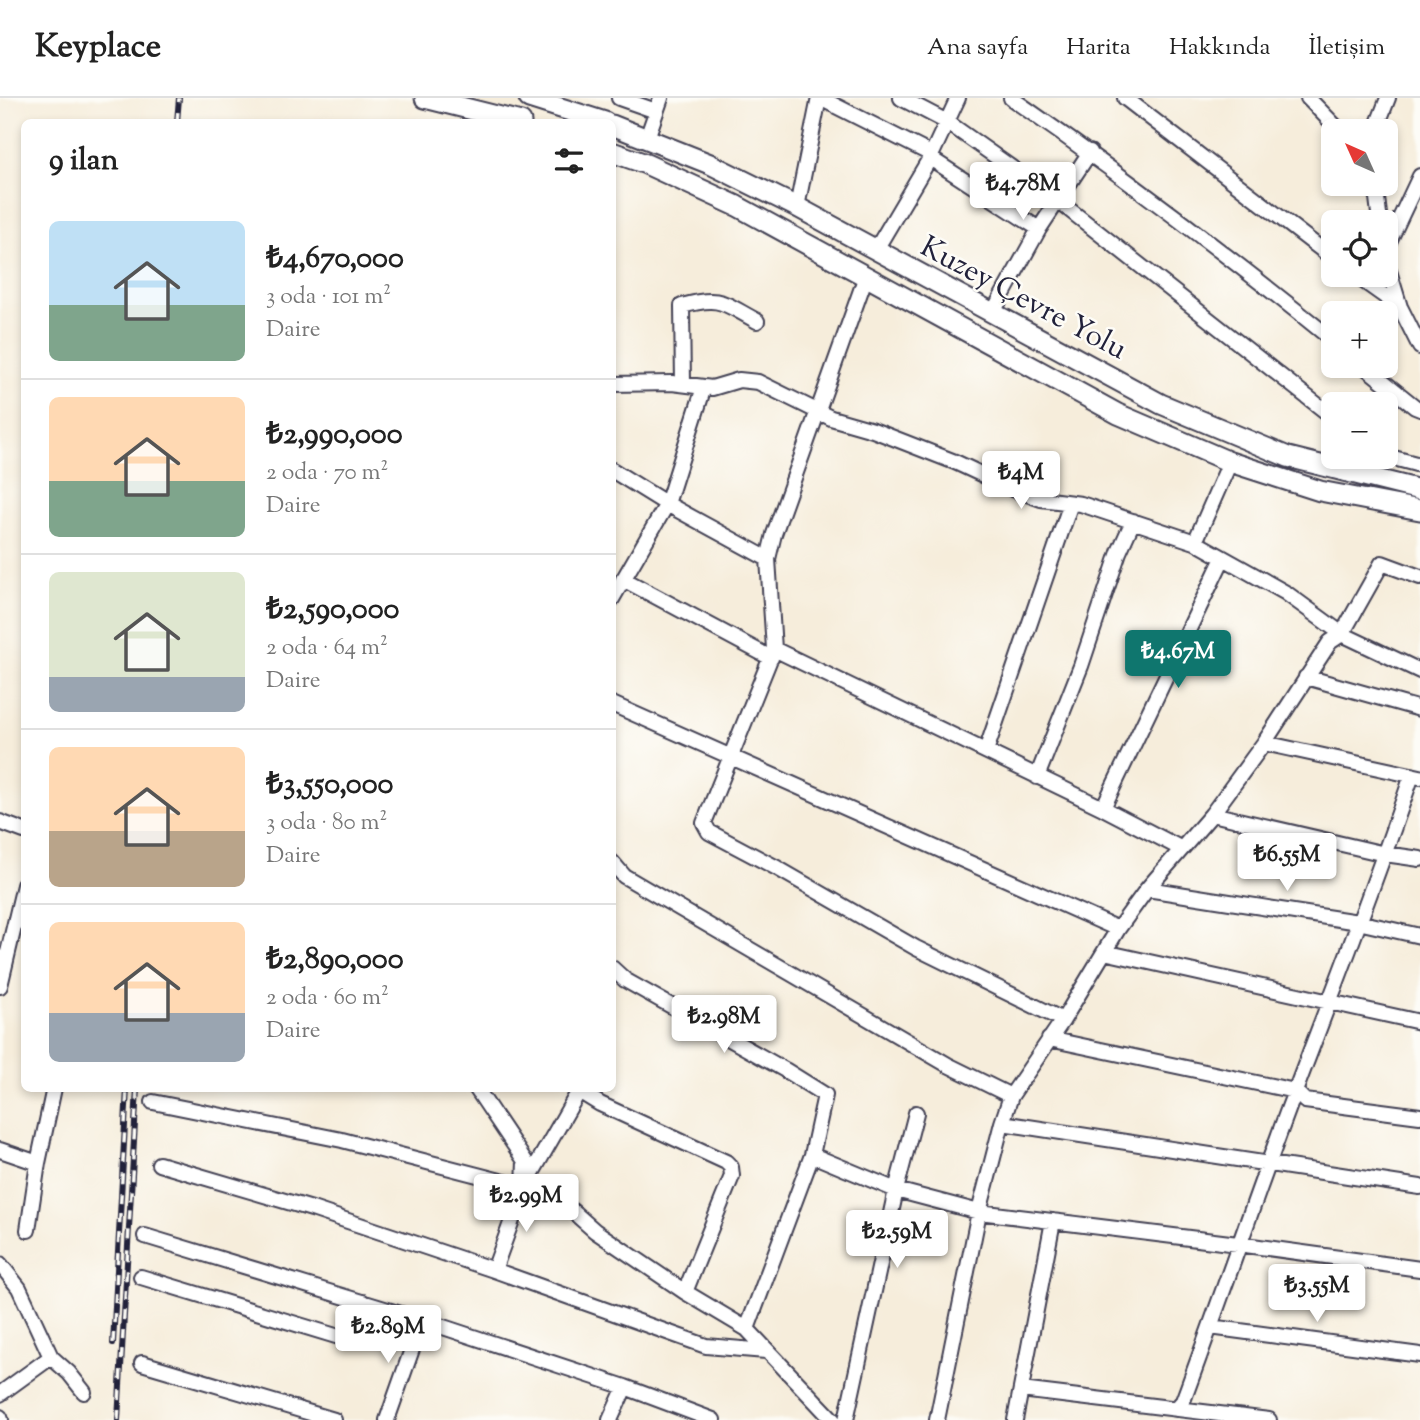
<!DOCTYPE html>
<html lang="tr">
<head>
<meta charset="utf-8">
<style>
  body { margin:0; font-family:"Sorts Mill Goudy",serif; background:#f6f6f6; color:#222; height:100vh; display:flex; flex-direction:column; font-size:26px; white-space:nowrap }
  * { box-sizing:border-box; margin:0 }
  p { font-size:23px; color:#767676 }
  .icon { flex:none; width:38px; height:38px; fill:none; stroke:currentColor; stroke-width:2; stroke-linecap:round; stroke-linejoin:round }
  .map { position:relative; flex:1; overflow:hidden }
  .details { position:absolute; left:21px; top:21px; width:595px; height:973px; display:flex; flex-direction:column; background:#fff; border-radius:10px; box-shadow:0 4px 10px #0003 }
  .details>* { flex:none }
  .needle { width:46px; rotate:315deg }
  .fabs { position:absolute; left:1321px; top:21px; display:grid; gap:14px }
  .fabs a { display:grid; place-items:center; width:77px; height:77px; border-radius:10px; background:#fff; box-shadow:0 4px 10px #0003; font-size:35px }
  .price { position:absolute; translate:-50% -60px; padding:0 16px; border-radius:7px; background:#fff; color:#222; font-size:23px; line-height:46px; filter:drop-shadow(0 2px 4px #0008) }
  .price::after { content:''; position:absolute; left:50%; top:42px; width:21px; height:16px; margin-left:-10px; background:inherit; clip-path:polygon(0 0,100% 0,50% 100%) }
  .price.active { background:#0f766e; color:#fff }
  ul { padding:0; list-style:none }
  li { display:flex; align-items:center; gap:21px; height:175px; padding:0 28px }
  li+li { border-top:2px solid #e0e0e0 }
  li span { display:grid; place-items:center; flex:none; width:196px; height:140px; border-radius:10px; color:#555 }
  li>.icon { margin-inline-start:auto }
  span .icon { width:84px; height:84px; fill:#fffc; stroke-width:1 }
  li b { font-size:30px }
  h2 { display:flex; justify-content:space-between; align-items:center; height:84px; padding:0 28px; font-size:30px }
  header { display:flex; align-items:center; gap:42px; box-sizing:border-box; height:98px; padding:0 35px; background:#fff; border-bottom:2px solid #e0e0e0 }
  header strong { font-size:33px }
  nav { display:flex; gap:38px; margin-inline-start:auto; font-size:24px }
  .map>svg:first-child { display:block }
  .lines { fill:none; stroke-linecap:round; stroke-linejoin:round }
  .minor-casing { stroke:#424053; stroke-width:18 }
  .highway-casing { stroke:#424053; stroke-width:23 }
  .minor { stroke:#fff; stroke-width:14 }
  .highway { stroke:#fff; stroke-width:19 }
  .rail-casing { stroke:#22223b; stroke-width:6 }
  .rail { stroke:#fdfcf7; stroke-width:3.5; stroke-dasharray:10; stroke-linecap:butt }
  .labels { text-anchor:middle; stroke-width:5; stroke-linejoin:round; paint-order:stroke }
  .street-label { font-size:30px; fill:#22223b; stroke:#fdfcf7 }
</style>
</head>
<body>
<header>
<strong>Keyplace</strong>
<nav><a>Ana sayfa</a><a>Harita</a><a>Hakkında</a><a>İletişim</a></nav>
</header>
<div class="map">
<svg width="1420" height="1322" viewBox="0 0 1420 1322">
  <rect width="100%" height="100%" fill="#fdfcf7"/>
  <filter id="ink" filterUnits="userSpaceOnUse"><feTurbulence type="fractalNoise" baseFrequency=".0143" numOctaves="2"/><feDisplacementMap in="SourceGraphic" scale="14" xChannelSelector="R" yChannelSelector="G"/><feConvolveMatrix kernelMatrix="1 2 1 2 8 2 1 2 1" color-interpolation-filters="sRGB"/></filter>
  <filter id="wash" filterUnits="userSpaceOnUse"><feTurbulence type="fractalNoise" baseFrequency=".00686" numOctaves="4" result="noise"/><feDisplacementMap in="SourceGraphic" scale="28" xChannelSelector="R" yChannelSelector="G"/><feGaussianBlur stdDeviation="1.57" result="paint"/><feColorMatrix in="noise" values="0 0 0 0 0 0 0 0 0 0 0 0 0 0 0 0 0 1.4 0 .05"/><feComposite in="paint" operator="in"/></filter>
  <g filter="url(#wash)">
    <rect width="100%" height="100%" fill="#f6eddb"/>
  </g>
  <g filter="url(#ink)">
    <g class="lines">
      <!-- minor casing -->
      <g class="minor-casing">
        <path id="minor" d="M 619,0 L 656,13
          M 820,0 L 931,56
          M 901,0 L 947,24 L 1057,102 L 1334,320
          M 1011,0 C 1122,77 1229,158 1334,243
          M 1125,0 L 1334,161
          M 1308,0 L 1340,33
          M 1375,33 L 1388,0
          M 647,40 L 661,0
          M 930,60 L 1039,131
          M 1372,86 L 1377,100 L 1380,124
          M 797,109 L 819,0
          M 1386,150 L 1420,78
          M 875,153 L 930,60 L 958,0
          M 1386,163 L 1400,209 L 1420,249
          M 1355,177 L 1400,209
          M 866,178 L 774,436 L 768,461 L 774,551 L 704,725 L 709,734 L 777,770 L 916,850 L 1063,922
          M 992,216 L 1039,131 L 1090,54
          M 1364,268 L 1415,309 L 1420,311
          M 612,286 L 672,285 L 712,290 L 739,282 L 758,284 L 831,320 L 873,332 L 955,364 L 1013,391 L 1041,401 L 1081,406 L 1195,444 L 1286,495 L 1342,536 L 1420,573
          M 683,286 L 682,208 C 721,197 723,205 757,223
          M 1386,358 L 1420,367
          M 612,372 L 667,406 L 768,461
          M 1195,444 L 1230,364
          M 623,481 L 771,560
          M 612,501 L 667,406 L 704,289
          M 774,551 L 1103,710 L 1180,750
          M 1306,579 L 1420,611
          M 612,606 L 1118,831
          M 1264,645 L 1420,679
          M 986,653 L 1071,405
          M 1037,679 L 1081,568 L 1119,454 L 1133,423
          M 1103,710 L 1223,460
          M 1212,716 L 1385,756 L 1420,761
          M 0,724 L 24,733
          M 612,764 L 624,778 L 948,967 L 1011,998
          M 1147,791 L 1358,824 L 1420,838
          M 1104,854 L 1420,924
          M 612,870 L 625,882 L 785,972 L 825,997 L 812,1057 L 747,1231
          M 0,888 L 24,787
          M 1049,941 L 1295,993 L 1305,1003 L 1420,1018
          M 476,990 L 525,1063 L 524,1089 L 545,1089 L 595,1133 L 685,1194 L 747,1231 L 833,1322
          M 574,990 L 600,1006 L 726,1064 L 731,1069 L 732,1078 L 685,1194
          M 153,1004 L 342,1042 L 524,1089
          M 1002,1025 L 1420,1089
          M 0,1052 L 38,1065
          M 812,1057 L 896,1092 L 979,1114 L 1238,1146 L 1420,1171
          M 159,1066 L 312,1111 L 494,1172 L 706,1248 L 766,1253
          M 28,1132 L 38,1065 L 54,990
          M 145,1138 L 434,1226 L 625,1289 L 713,1322
          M 0,1166 L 19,1190 L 51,1259
          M 494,1172 L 524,1089 L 579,993
          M 141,1179 L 349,1242 L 363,1204
          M 1210,1229 L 1420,1257
          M 142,1265 L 334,1322
          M 1021,1292 L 1269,1322
          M 0,1296 L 51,1259 L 69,1275 L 84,1294
          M 1176,1311 L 1183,1303 C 1219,1206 1252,1109 1288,1012 C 1330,901 1374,790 1412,677
          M 0,1319 L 1,1322
          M 387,1322 L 422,1223
          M 610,1322 L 625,1289
          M 846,1322 L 896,1092 L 916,1015
          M 937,1322 L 979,1114 L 1002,1025 L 1011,998 L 1063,922 L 1118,831 L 1147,791 L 1212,716 L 1264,645 L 1330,544 L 1342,536 L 1382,465 L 1420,479
          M 1015,1322 L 1053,1123"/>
      </g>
      <!-- highway casing -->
      <g class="highway-casing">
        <path id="highway" d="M 425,0 L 521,24
          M 529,0 L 605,24
          M 612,27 L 710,66 L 797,109 L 1161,306 L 1288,359 L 1420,392
          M 612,54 L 646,66 L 737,108 L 1118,316 L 1230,364 L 1320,393 L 1420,412"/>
      </g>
      <!-- minor -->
      <use href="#minor" class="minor"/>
      <!-- highway -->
      <use href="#highway" class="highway"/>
      <!-- rail casing -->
      <g class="rail-casing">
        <path id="rail" d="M 177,24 L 179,0
          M 113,1245 L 127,990
          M 118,1322 L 137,990"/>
      </g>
      <!-- rail -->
      <use href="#rail" class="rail"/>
    </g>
  </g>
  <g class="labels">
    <!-- street labels -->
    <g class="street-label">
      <text transform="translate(1024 199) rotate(28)" y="10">Kuzey Çevre Yolu</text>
    </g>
  </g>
</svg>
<div class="fabs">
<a><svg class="needle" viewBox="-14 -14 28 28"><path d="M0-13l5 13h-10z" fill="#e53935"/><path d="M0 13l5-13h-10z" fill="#767676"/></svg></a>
<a><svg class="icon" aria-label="locate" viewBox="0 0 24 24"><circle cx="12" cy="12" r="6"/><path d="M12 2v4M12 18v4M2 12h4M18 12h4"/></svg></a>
<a>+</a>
<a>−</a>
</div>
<b class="price" style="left:1023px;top:124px">₺4.78M</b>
<b class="price" style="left:1021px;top:413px">₺4M</b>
<b class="price active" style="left:1178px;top:592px">₺4.67M</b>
<b class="price" style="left:1287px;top:795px">₺6.55M</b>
<b class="price" style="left:724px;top:957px">₺2.98M</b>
<b class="price" style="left:526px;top:1136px">₺2.99M</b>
<b class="price" style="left:897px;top:1172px">₺2.59M</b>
<b class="price" style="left:1317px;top:1226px">₺3.55M</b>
<b class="price" style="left:388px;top:1267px">₺2.89M</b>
<section class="details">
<h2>9 ilan<svg class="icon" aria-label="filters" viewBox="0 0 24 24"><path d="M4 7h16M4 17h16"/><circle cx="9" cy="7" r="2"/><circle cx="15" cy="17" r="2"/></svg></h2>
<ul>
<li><span style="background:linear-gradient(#bfe0f5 60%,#7fa58c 0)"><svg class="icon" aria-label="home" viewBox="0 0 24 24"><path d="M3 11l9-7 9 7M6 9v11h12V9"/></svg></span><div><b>₺4,670,000</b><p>3 oda · 101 m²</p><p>Daire</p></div></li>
<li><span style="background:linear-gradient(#ffd9b3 60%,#7fa58c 0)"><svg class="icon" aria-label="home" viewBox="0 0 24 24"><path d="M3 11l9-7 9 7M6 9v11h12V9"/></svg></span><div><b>₺2,990,000</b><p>2 oda · 70 m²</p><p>Daire</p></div></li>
<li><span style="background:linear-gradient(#dfe7d0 75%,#9aa5b1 0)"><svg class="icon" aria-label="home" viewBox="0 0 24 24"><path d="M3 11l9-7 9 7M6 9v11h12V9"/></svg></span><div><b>₺2,590,000</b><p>2 oda · 64 m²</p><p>Daire</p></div></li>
<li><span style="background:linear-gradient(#ffd9b3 60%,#b9a48a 0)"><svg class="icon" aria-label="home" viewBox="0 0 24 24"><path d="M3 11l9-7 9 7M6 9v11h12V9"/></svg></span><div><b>₺3,550,000</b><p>3 oda · 80 m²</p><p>Daire</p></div></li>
<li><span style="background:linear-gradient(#ffd9b3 65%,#9aa5b1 0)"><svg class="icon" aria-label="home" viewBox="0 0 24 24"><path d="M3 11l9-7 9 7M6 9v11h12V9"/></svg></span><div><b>₺2,890,000</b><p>2 oda · 60 m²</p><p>Daire</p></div></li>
</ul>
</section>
</div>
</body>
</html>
